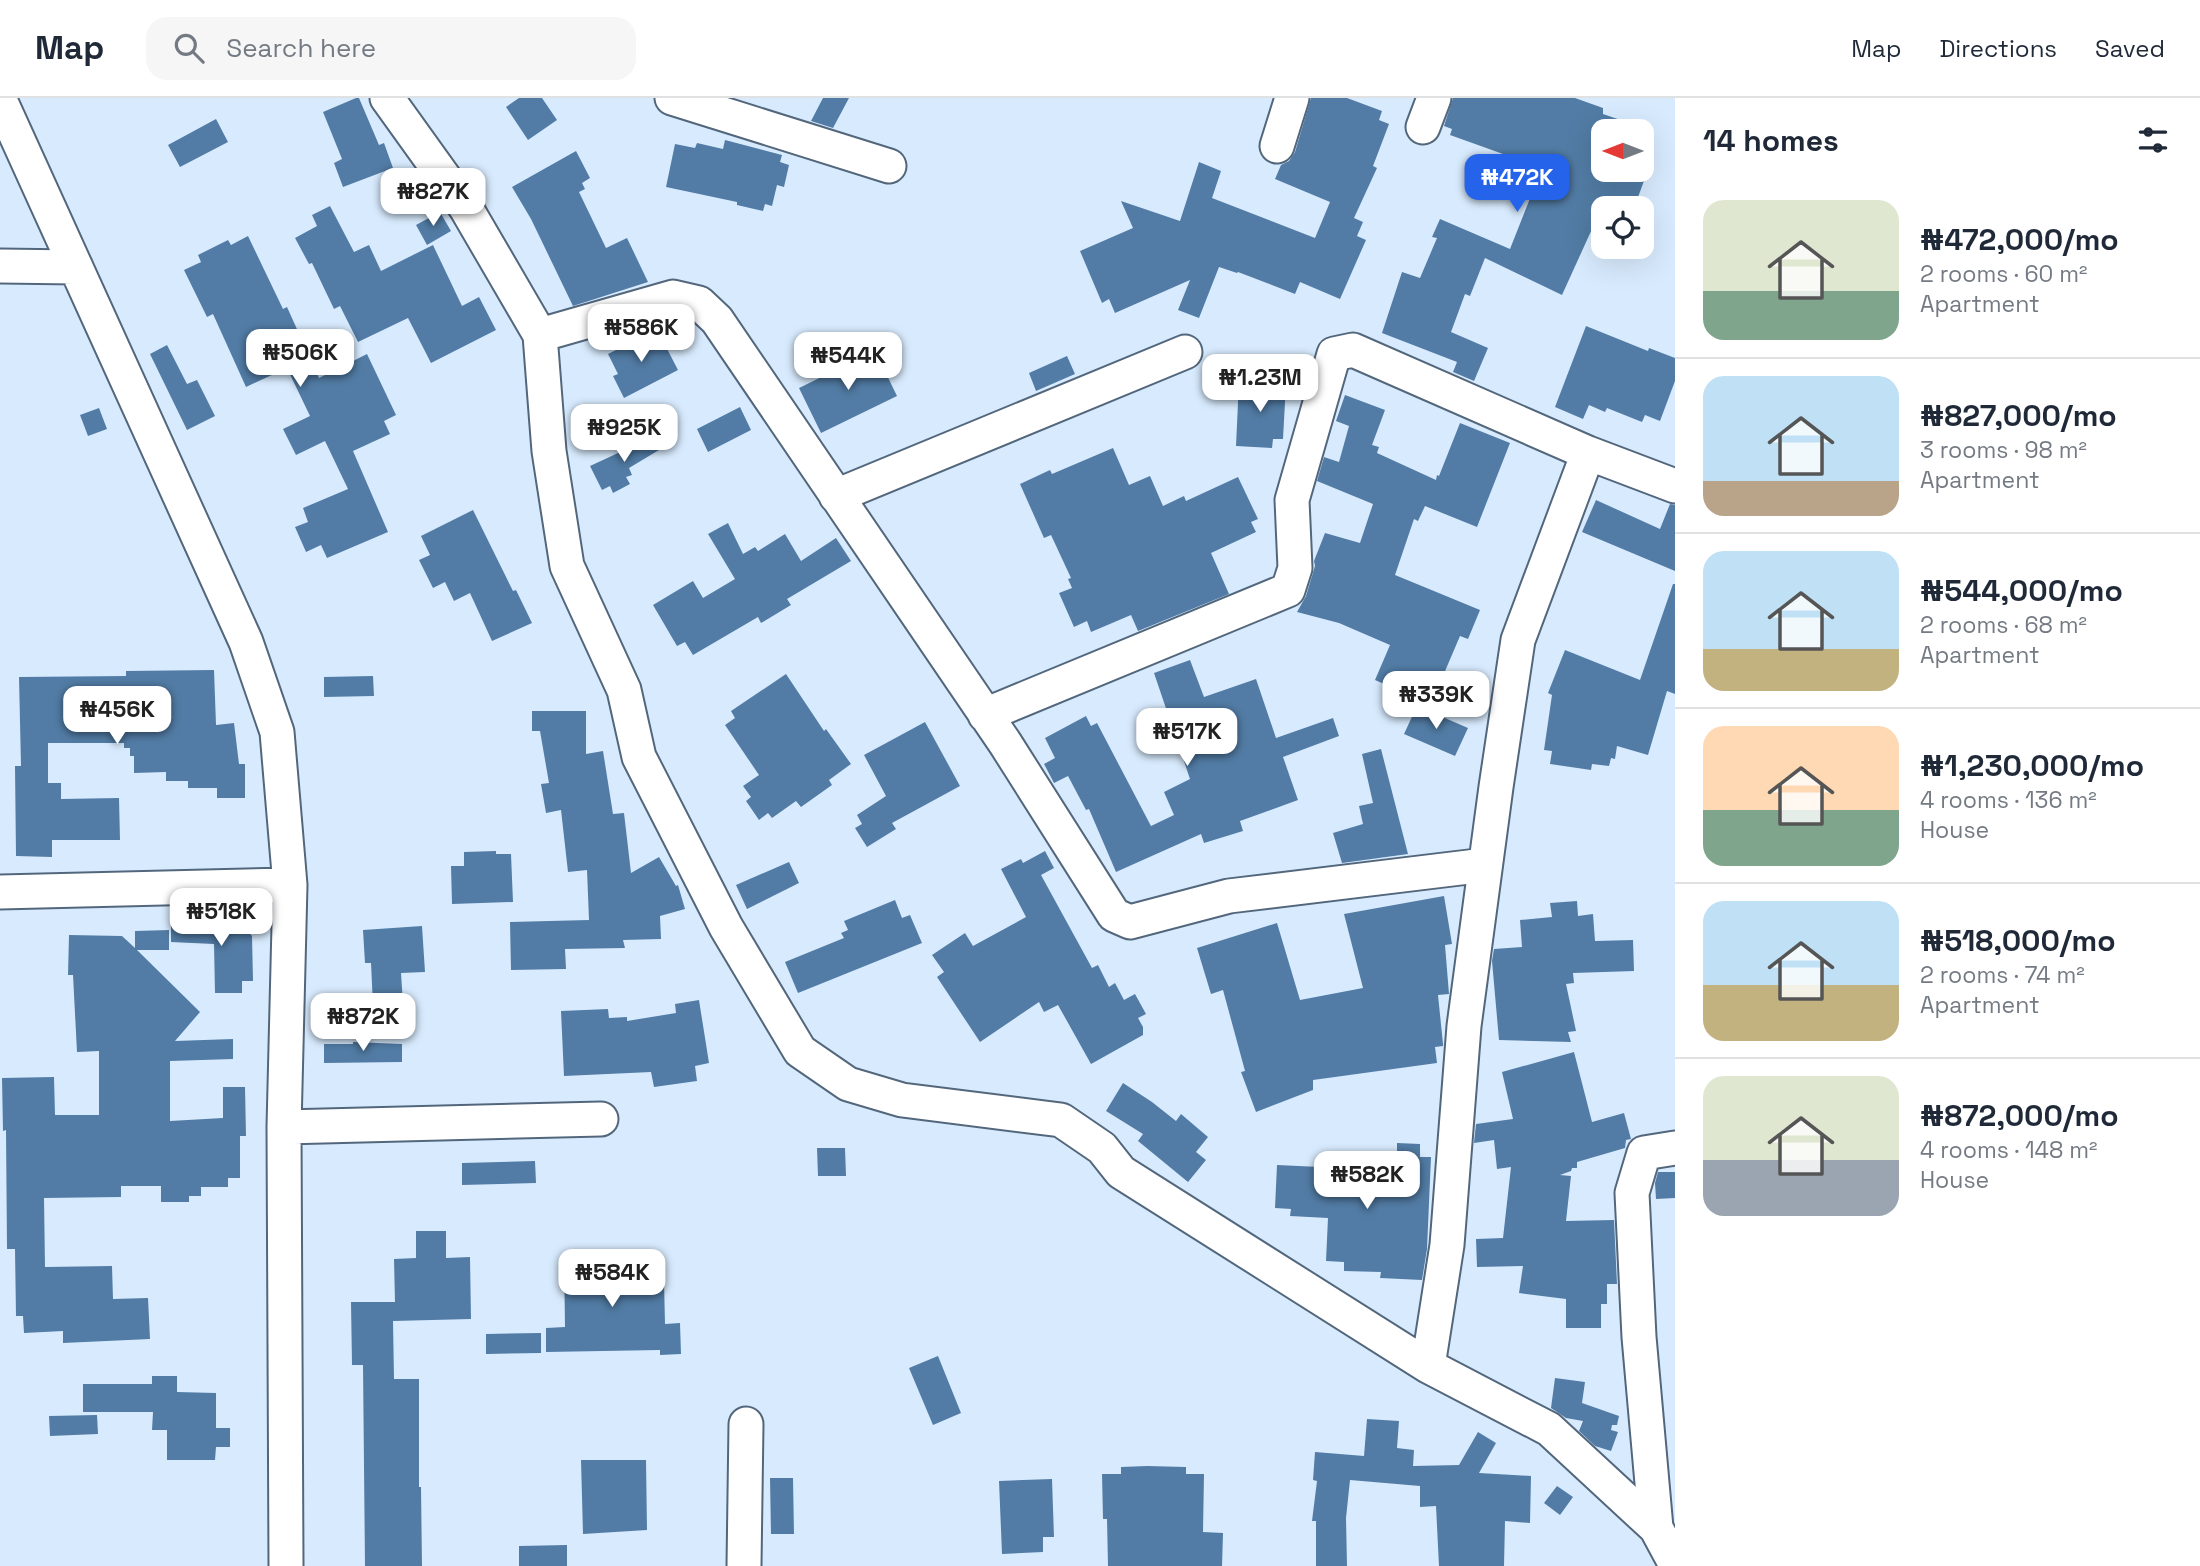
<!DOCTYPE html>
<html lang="en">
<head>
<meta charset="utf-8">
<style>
  body { margin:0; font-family:"Space Grotesk",sans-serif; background:#f6f6f7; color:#1f2937; height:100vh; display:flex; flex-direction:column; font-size:26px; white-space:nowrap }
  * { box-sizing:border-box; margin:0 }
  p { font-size:23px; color:#747a83 }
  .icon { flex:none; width:38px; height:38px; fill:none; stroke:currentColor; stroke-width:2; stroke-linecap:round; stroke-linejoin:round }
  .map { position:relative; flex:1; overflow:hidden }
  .sheet { display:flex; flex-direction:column; background:#fff; width:525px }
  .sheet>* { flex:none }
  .needle { width:46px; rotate:270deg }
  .controls { position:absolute; left:1591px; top:21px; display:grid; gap:14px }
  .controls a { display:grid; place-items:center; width:63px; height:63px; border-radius:14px; background:#fff; box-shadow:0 7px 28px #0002; font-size:35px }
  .price { position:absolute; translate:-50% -60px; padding:0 16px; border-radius:14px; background:#fff; color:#222; font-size:23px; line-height:46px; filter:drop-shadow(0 2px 4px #0008) }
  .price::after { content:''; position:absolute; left:50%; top:42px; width:21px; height:16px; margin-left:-10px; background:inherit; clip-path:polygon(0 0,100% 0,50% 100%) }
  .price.active { background:#2563eb; color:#fff }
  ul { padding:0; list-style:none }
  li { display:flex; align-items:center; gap:21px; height:175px; padding:0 28px }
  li+li { border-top:2px solid #e0e1e3 }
  li span { display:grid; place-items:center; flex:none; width:196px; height:140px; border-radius:21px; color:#555 }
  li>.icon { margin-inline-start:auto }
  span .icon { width:84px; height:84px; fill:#fffc; stroke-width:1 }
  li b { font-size:30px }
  h2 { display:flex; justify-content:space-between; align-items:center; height:84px; padding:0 28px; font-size:30px }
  header { display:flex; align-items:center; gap:42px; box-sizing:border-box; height:98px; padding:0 35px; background:#fff; border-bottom:2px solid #e0e1e3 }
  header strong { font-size:33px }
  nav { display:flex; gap:38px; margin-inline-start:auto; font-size:24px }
  .search { width:490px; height:63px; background:#f6f6f7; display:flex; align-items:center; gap:18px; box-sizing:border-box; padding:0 24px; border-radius:21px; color:#747a83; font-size:26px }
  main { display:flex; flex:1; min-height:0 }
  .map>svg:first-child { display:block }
  .building { fill:#527ca5 }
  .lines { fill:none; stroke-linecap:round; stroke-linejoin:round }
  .minor-casing { stroke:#53677c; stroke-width:37 }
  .minor { stroke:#fff; stroke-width:33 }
</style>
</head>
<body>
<header>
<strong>Map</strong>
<div class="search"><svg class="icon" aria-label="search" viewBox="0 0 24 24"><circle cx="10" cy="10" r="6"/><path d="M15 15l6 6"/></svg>Search here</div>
<nav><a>Map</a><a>Directions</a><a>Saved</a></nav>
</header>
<main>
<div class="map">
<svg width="1675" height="1468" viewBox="0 0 1675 1468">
  <rect width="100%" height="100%" fill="#d8ebfe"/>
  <!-- building -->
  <path class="building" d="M 356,0 L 359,0 L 379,47 L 384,45 L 393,70 L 343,89 L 334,65 L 342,61 L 323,14 Z
    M 519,0 L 542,0 L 557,22 L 528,42 L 506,9 Z
    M 823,0 L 849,0 L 833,30 L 811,23 Z
    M 1311,0 L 1347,0 L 1382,13 L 1379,22 L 1389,26 L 1373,68 L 1377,70 L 1354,120 L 1363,124 L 1357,138 L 1366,142 L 1340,201 L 1300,184 L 1295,196 L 1238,174 L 1237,175 L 1219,169 L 1199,220 L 1178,212 L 1190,182 L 1115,215 L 1109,201 L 1102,205 L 1080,153 L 1133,130 L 1121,103 L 1180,123 L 1199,64 L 1221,73 L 1212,100 L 1315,140 L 1330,104 L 1275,81 L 1281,67 L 1289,63 L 1295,54 Z
    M 1453,0 L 1575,0 L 1603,10 L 1603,16 L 1644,30 L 1643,33 L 1603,33 L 1603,72 L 1648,72 L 1634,110 L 1603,110 L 1603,117 L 1597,132 L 1592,131 L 1562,197 L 1485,160 L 1470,198 L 1465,196 L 1451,234 L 1488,250 L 1474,283 L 1453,274 L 1457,264 L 1382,235 L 1402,174 L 1420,180 L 1437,140 L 1432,139 L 1440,121 L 1510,151 L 1542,70 L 1450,37 L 1452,31 L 1444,28 Z
    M 216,21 L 228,44 L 180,69 L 168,47 Z
    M 725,42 L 782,57 L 780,64 L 789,67 L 784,89 L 777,87 L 772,108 L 765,106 L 763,113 L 737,107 L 737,104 L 666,89 L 675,46 L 695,50 L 697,45 L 723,51 Z
    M 576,53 L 590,80 L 582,85 L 585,91 L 579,94 L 606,150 L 627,140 L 648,184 L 573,208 L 531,121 L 512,89 Z
    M 330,108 L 354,154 L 369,147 L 381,173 L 433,147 L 462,208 L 479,199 L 496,232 L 431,265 L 408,220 L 358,244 L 340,208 L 334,211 L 312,165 L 309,166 L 295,140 L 317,128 L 312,117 Z
    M 440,114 L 451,133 L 427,147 L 416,127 Z
    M 248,138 L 283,211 L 287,209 L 319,280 L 367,256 L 396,317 L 384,323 L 390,336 L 353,353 L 388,434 L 327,460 L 321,447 L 306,454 L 295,429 L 308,424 L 303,410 L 348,391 L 325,343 L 296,357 L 283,331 L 310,318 L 287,270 L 246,289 L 213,216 L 207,219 L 184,172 L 201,164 L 198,157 L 228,142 L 231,147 Z
    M 1586,228 L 1648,253 L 1649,250 L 1675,260 L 1675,283 L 1660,323 L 1645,317 L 1642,324 L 1607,310 L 1605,314 L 1589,307 L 1583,321 L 1555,309 Z
    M 652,234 L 658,246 L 663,243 L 678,272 L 624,300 L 613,278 L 618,276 L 608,256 Z
    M 167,247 L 187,286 L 197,282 L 215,318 L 187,332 L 150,256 Z
    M 875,253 L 897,298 L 821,335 L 799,290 Z
    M 1067,258 L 1075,276 L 1036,293 L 1029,275 Z
    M 1239,283 L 1286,286 L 1283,341 L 1273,341 L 1272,350 L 1236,348 Z
    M 1345,297 L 1385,312 L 1372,347 L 1379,349 L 1377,355 L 1436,382 L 1437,377 L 1439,378 L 1460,325 L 1510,345 L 1477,429 L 1425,408 L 1418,423 L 1414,421 L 1395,477 L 1480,512 L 1468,541 L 1460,538 L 1431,606 L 1375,582 L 1390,547 L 1339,525 L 1297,514 L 1306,498 L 1315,468 L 1314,463 L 1325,435 L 1360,445 L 1373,406 L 1317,383 L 1324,359 L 1339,364 L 1349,328 L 1336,323 Z
    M 740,309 L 751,332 L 708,354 L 697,331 Z
    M 99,310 L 107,331 L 88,338 L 80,317 Z
    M 657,337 L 664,349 L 629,370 L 632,377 L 626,379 L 630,386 L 613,395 L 610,388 L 602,392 L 590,368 Z
    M 1113,350 L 1129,387 L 1150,378 L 1163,408 L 1184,398 L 1186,403 L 1238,379 L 1258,421 L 1251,424 L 1256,434 L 1211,455 L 1229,496 L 1138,533 L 1131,517 L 1091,534 L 1087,523 L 1074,529 L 1059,495 L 1072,490 L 1068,481 L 1071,480 L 1051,437 L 1044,440 L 1020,386 L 1050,372 L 1052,376 Z
    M 1596,402 L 1660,431 L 1670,406 L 1675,407 L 1675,473 L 1582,434 Z
    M 473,412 L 513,493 L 516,492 L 532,525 L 492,543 L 470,495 L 454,503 L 445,484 L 433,490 L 419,462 L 430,457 L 421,438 Z
    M 728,425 L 743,456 L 755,449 L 758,453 L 785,436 L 801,463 L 836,440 L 851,463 L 787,501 L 791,507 L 761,525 L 758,519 L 693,557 L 685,544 L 677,548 L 653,507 L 693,483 L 703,500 L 735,481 L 708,436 Z
    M 1673,486 L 1675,486 L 1675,596 L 1667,593 L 1648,657 L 1617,648 L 1615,661 L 1611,660 L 1609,668 L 1592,666 L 1591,672 L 1550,666 L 1552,653 L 1544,652 L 1552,597 L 1548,595 L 1565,552 L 1640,582 Z
    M 1190,562 L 1204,599 L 1256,581 L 1276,640 L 1333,620 L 1339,638 L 1283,659 L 1298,702 L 1240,723 L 1243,733 L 1204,745 L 1201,736 L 1116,774 L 1089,711 L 1086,712 L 1068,678 L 1054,685 L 1044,666 L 1055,660 L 1045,640 L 1086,618 L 1091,628 L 1097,625 L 1151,728 L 1174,717 L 1164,694 L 1190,681 L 1154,575 Z
    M 214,572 L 216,627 L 234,625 L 239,666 L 245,666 L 245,700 L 217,700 L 217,690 L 188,690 L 188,683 L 166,683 L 166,674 L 134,675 L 134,658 L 130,658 L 130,650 L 124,650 L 124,645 L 48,645 L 48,685 L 61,685 L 61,701 L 119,700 L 120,742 L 52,742 L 52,759 L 16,758 L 15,668 L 21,668 L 19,579 L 126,578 L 126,573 Z
    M 786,576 L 824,633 L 826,631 L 851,666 L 829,682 L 832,687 L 801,709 L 796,703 L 772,720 L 768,715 L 759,722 L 746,703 L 751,699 L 743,688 L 759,677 L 725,627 L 735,620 L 731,613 Z
    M 373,578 L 374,598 L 324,599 L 324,579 Z
    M 1417,608 L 1468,630 L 1455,658 L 1404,636 Z
    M 532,613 L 586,613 L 586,656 L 603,653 L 613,716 L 624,715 L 631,775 L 659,759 L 676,788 L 678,787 L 685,811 L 660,818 L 661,841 L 623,842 L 625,850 L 565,851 L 566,871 L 511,872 L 510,824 L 589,822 L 587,772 L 568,774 L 561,712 L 546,715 L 541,686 L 549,685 L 540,633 L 532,633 Z
    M 925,624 L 960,688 L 892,725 L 896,731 L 867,749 L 855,730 L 862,726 L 857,717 L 886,698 L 864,657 Z
    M 1381,651 L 1408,756 L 1342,765 L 1333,735 L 1363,726 L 1359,708 L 1373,705 L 1362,656 Z
    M 496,753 L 496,756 L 511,756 L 513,804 L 452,806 L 451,768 L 464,768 L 464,754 Z
    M 1045,753 L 1054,770 L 1041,777 L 1092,870 L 1098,867 L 1109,889 L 1115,885 L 1124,902 L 1135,896 L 1146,916 L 1138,920 L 1143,929 L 1143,937 L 1091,966 L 1058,907 L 1044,914 L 1039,904 L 980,944 L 937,879 L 944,874 L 932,857 L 965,835 L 973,848 L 1026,819 L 1001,771 L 1021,761 L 1023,765 Z
    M 789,764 L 799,785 L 747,811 L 736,787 Z
    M 1444,798 L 1452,846 L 1445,847 L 1449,896 L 1438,897 L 1443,946 L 1443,948 L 1435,949 L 1437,965 L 1313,982 L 1313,992 L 1256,1014 L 1241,974 L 1245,973 L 1223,892 L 1211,896 L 1197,850 L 1277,825 L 1300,902 L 1363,890 L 1344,816 Z
    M 895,802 L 902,820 L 910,817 L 922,845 L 798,895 L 785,864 L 844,840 L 841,835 L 848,832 L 844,823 Z
    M 1577,803 L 1578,818 L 1593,816 L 1595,843 L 1633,842 L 1634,873 L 1573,875 L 1574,885 L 1566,886 L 1576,933 L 1568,934 L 1571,944 L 1499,942 L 1492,863 L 1494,851 L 1522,849 L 1520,822 L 1552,819 L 1550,805 Z
    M 208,816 L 234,817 L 252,838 L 253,883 L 242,883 L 242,895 L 215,895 L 214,846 L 171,844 L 171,821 L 208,821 Z
    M 422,828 L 425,874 L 401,875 L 403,906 L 373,908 L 371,865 L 365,865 L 363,832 Z
    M 169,832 L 169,852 L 137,852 L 200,914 L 175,943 L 233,941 L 233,961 L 170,963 L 170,1023 L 223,1020 L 223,989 L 245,989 L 246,1038 L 240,1038 L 240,1080 L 228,1080 L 228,1089 L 201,1089 L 201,1098 L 189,1098 L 189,1104 L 161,1104 L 161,1088 L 121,1088 L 121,1099 L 44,1100 L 45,1169 L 112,1168 L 113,1201 L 148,1200 L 150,1241 L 63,1245 L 63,1233 L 24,1235 L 23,1218 L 16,1218 L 15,1151 L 7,1151 L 6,1032 L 3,1033 L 2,980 L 54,979 L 55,1017 L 99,1017 L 99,953 L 77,954 L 73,877 L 68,877 L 69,837 L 122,838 L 135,850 L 135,833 Z
    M 699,902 L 709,965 L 695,968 L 697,983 L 654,989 L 651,974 L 564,978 L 561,913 L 608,911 L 609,920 L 627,919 L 627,923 L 676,915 L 675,906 Z
    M 353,944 L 402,946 L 402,964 L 324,965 L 324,946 L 353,946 Z
    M 1574,954 L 1592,1024 L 1624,1015 L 1631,1041 L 1626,1042 L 1625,1050 L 1577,1064 L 1577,1070 L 1572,1070 L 1571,1073 L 1560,1077 L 1571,1078 L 1566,1123 L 1614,1122 L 1617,1186 L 1607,1186 L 1607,1206 L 1601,1206 L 1601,1230 L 1566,1230 L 1566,1201 L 1519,1195 L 1523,1168 L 1477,1169 L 1476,1141 L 1503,1140 L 1511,1069 L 1497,1071 L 1494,1042 L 1474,1045 L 1476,1026 L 1513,1021 L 1502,974 Z
    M 1123,985 L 1152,1004 L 1176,1023 L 1181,1016 L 1208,1039 L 1196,1054 L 1206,1062 L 1188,1084 L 1138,1043 L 1143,1036 L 1106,1013 Z
    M 1397,1045 L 1420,1046 L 1420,1059 L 1431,1059 L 1427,1151 L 1422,1182 L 1380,1180 L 1381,1174 L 1344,1173 L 1344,1164 L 1326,1163 L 1328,1120 L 1290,1118 L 1291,1111 L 1275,1110 L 1277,1067 L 1386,1072 L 1386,1055 L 1397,1056 Z
    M 817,1050 L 845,1050 L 846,1078 L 818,1078 Z
    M 535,1063 L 536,1085 L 462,1087 L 462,1065 Z
    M 1658,1074 L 1675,1074 L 1675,1100 L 1656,1101 L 1655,1085 Z
    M 416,1133 L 446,1133 L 446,1160 L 470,1159 L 471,1221 L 393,1223 L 394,1281 L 419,1281 L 419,1389 L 421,1389 L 422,1468 L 365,1468 L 363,1267 L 352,1267 L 351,1204 L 395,1204 L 394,1161 L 416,1160 Z
    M 592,1154 L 592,1162 L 647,1163 L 647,1183 L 664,1183 L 665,1226 L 680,1225 L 681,1256 L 660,1257 L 660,1252 L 546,1254 L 546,1230 L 565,1229 L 564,1155 Z
    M 541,1235 L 541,1255 L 486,1256 L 486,1236 Z
    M 938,1258 L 961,1315 L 933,1327 L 909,1270 Z
    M 152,1278 L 177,1278 L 177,1294 L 216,1295 L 216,1330 L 230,1330 L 230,1349 L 216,1349 L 215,1362 L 167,1362 L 167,1332 L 152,1332 L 153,1314 L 83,1314 L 83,1286 L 152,1286 Z
    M 1555,1280 L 1585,1284 L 1582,1305 L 1619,1318 L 1617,1327 L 1612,1327 L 1611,1332 L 1618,1334 L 1611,1353 L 1595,1348 L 1579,1333 L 1583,1323 L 1566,1320 L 1551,1310 Z
    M 97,1317 L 98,1336 L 50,1338 L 49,1318 Z
    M 1367,1321 L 1399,1323 L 1397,1350 L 1414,1352 L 1413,1368 L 1459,1367 L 1478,1334 L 1496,1345 L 1479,1375 L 1531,1378 L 1530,1425 L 1505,1423 L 1504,1468 L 1439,1468 L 1436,1408 L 1420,1409 L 1420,1388 L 1350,1382 L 1346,1420 L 1347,1468 L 1316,1468 L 1316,1423 L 1312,1423 L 1317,1383 L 1313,1382 L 1315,1354 L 1364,1358 Z
    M 581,1362 L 646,1362 L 647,1432 L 583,1436 Z
    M 1147,1368 L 1186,1369 L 1186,1376 L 1204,1376 L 1203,1434 L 1223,1435 L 1222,1468 L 1108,1468 L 1107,1421 L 1103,1421 L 1102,1376 L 1121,1376 L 1121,1369 Z
    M 770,1380 L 793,1380 L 794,1436 L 771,1436 Z
    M 1052,1381 L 1054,1439 L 1043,1439 L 1043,1454 L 1002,1456 L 999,1383 Z
    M 1557,1388 L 1573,1399 L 1560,1417 L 1544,1405 Z
    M 567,1447 L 567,1468 L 519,1468 L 519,1448 Z"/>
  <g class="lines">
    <!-- minor casing -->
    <g class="minor-casing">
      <path id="minor" d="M 387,0 L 466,110 L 540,237 L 549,353 L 567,468 L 624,592 L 639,659 L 726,829 L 800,953 L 848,986 L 902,1002 L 1061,1022 L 1102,1050 L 1121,1074 L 1428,1268 L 1549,1331 L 1656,1430 L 1675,1465
        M 672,0 L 889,68
        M 0,2 L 246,544 L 277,634 L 290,787 L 284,1029 L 286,1468
        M 1423,29 L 1434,0
        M 1277,48 L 1292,0
        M 0,168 L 76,169
        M 540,237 L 673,199 L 699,205 L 717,222 L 1005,645 L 1114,817 L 1130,824 L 1229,798 L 1485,767
        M 836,398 L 1185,254
        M 985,617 L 1288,492 L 1295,470 L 1292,402 L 1334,256 L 1353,252 L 1588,355 L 1675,388
        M 0,794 L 290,787
        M 284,1029 L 601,1021
        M 1428,1268 L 1447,1147 L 1464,928 L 1496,689 L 1518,542 L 1588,355
        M 1656,1430 L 1639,1239 L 1632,1095 L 1644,1055 L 1675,1050
        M 744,1468 L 746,1326"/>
    </g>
    <!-- minor -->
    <use href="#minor" class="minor"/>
  </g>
</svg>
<div class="controls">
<a><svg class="needle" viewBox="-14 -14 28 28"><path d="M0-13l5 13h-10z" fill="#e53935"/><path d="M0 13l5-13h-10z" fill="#747a83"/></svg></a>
<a><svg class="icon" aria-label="locate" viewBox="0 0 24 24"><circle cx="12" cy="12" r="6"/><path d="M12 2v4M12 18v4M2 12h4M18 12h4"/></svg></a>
</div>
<b class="price active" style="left:1517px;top:116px">₦472K</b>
<b class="price" style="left:433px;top:130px">₦827K</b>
<b class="price" style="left:641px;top:266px">₦586K</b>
<b class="price" style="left:300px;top:291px">₦506K</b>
<b class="price" style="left:848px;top:294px">₦544K</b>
<b class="price" style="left:1260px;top:316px">₦1.23M</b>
<b class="price" style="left:624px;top:366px">₦925K</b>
<b class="price" style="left:1436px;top:633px">₦339K</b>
<b class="price" style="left:117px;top:648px">₦456K</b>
<b class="price" style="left:1187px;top:670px">₦517K</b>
<b class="price" style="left:221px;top:850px">₦518K</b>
<b class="price" style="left:363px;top:955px">₦872K</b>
<b class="price" style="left:1367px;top:1113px">₦582K</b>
<b class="price" style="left:612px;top:1211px">₦584K</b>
</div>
<section class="sheet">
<h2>14 homes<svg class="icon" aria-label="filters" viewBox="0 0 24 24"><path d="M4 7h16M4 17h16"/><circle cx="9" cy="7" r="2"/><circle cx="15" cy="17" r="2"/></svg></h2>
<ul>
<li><span style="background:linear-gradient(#dfe7d0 65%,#7fa58c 0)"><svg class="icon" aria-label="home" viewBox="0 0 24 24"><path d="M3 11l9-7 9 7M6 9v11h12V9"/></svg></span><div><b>₦472,000/mo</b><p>2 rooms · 60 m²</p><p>Apartment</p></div></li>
<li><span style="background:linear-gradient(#bfe0f5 75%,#b9a48a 0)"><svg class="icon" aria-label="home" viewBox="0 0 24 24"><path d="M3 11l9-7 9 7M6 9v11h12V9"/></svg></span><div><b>₦827,000/mo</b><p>3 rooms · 98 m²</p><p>Apartment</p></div></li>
<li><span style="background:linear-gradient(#bfe0f5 70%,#c2b280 0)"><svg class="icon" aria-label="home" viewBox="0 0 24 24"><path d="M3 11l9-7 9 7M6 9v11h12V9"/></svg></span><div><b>₦544,000/mo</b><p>2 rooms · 68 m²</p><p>Apartment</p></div></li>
<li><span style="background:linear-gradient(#ffd9b3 60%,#7fa58c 0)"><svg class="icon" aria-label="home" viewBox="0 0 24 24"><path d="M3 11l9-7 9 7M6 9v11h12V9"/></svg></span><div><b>₦1,230,000/mo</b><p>4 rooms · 136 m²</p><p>House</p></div></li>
<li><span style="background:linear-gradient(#bfe0f5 60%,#c2b280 0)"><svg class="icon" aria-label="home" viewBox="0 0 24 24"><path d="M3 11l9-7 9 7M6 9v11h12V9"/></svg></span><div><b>₦518,000/mo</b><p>2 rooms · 74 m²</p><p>Apartment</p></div></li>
<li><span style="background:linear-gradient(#dfe7d0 60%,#9aa5b1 0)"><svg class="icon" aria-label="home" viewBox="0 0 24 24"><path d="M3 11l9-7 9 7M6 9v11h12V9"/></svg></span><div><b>₦872,000/mo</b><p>4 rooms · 148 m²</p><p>House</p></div></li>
</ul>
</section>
</main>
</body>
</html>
